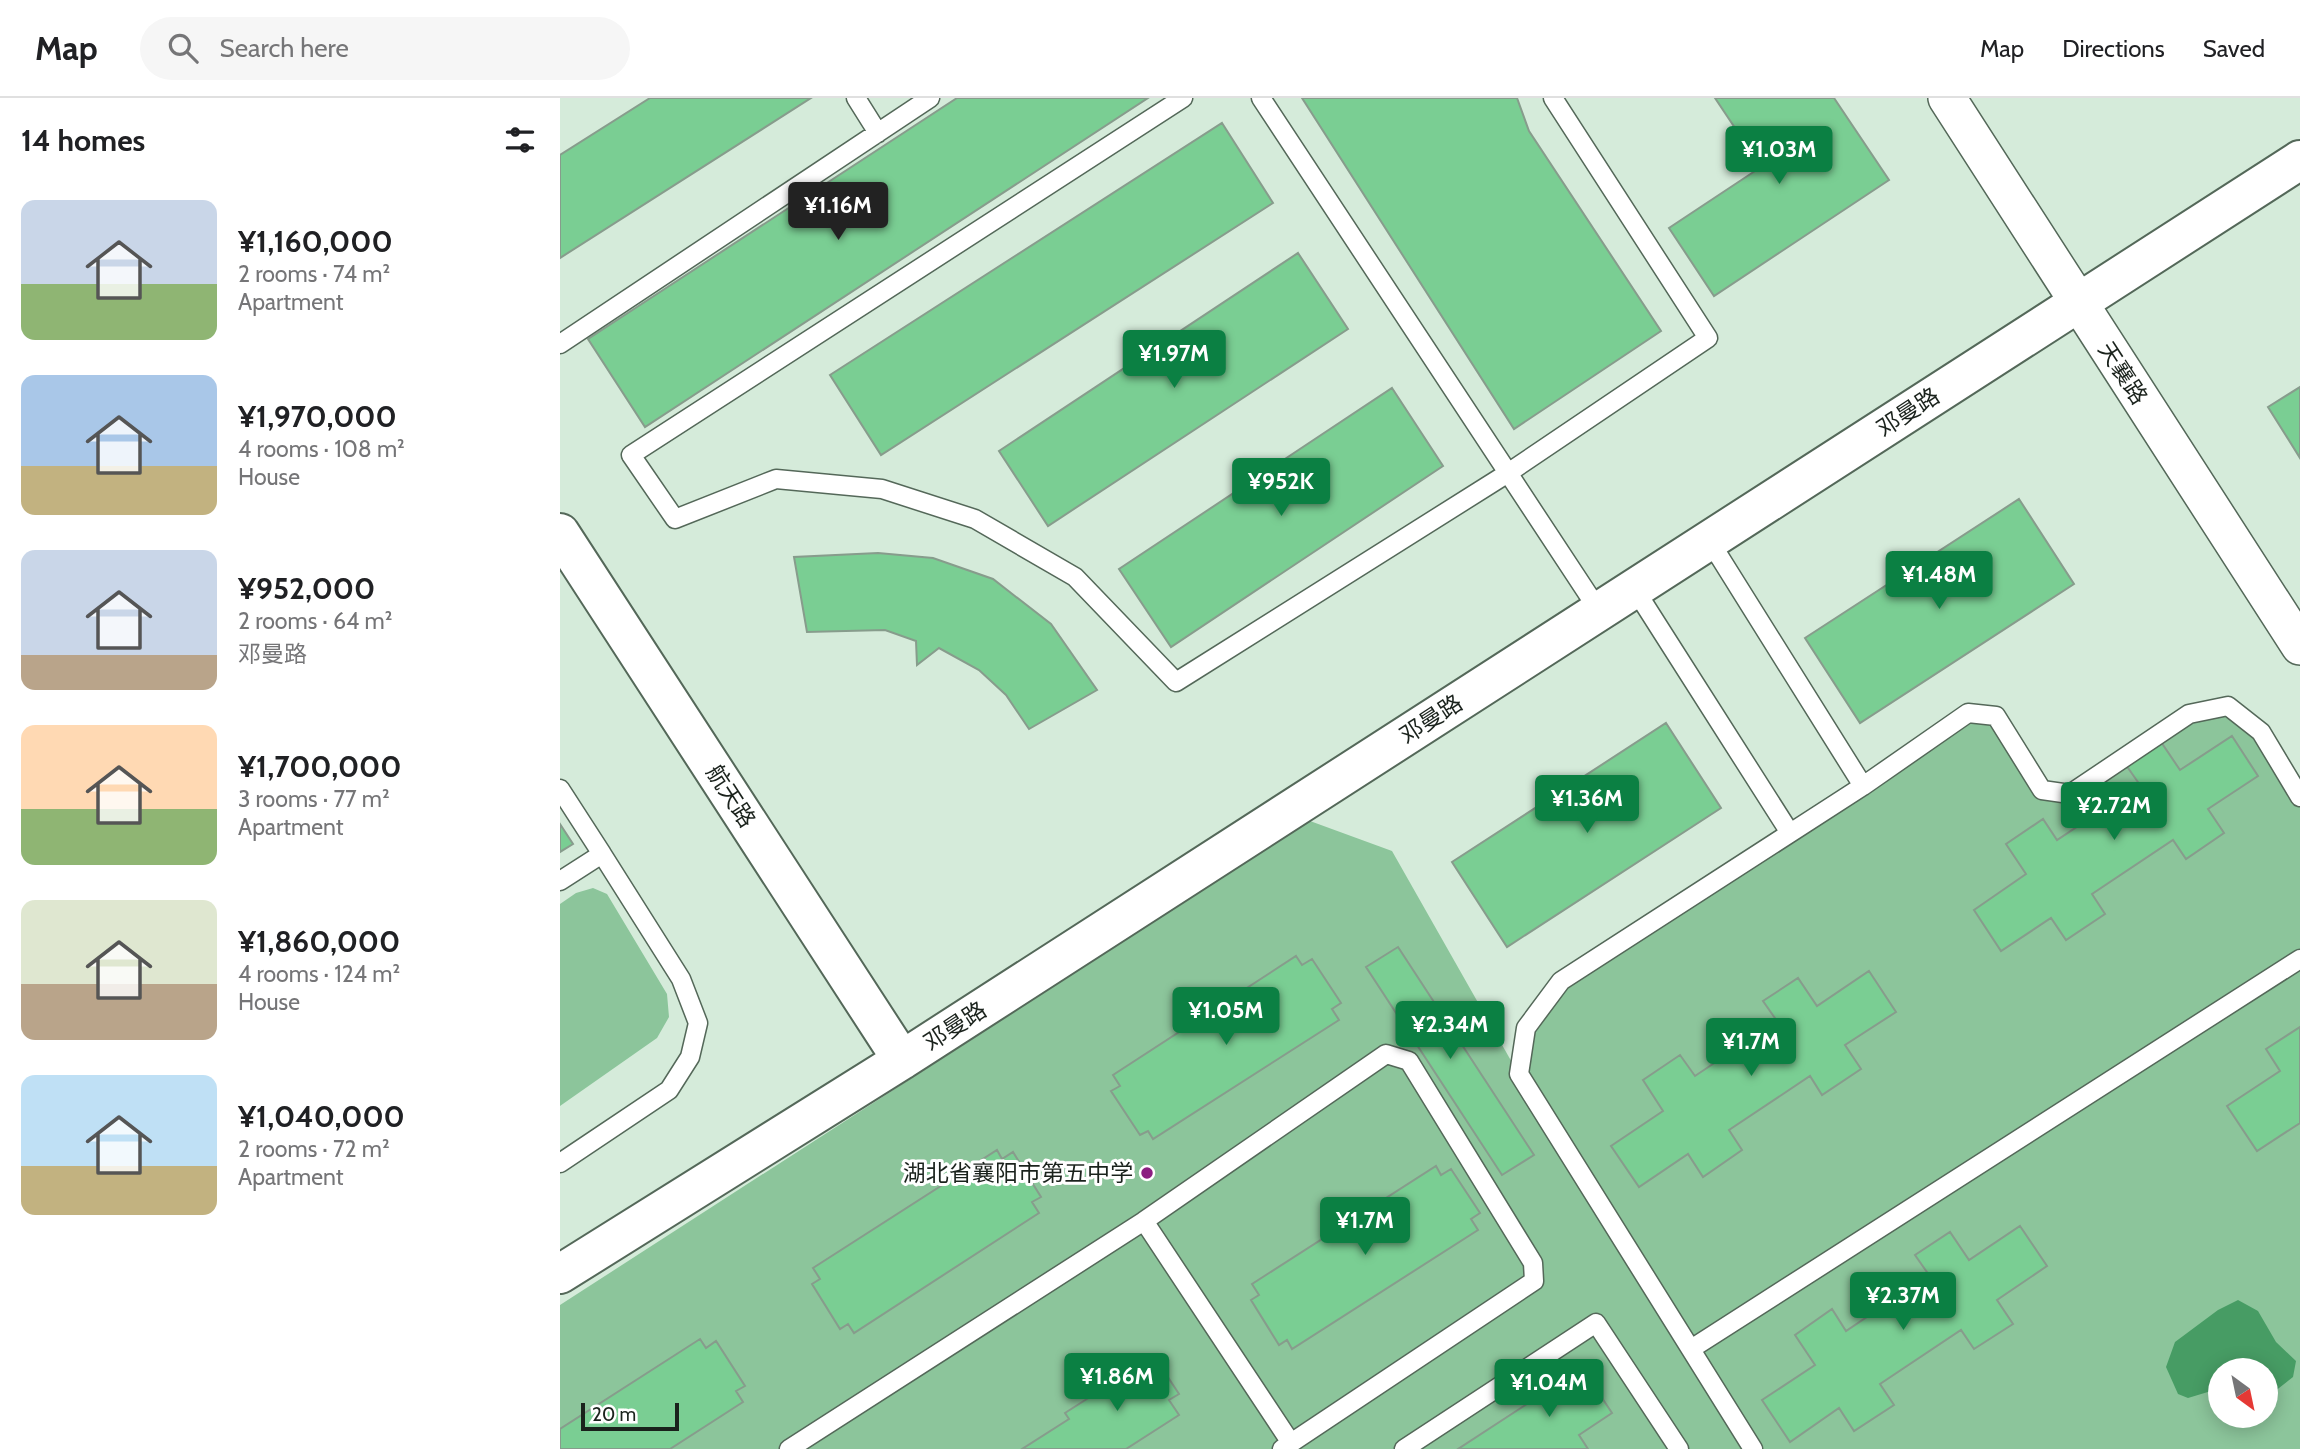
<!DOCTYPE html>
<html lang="en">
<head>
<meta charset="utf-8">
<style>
  body { margin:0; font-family:Cabin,"Noto Sans SC",sans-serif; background:#f6f6f6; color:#202124; height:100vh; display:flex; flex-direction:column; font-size:26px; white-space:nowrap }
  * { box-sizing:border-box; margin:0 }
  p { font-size:23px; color:#757577 }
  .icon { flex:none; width:38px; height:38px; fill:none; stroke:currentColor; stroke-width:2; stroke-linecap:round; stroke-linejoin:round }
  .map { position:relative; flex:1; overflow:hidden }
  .drawer { display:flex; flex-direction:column; background:#fff; width:560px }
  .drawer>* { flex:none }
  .needle { width:46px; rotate:147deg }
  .controls { position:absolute; left:1648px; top:1260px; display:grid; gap:14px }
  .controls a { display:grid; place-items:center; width:70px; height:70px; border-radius:50%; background:#fff; box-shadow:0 4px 18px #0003; font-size:35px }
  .scale { position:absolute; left:21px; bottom:18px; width:98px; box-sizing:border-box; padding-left:7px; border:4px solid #1a221c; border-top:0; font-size:19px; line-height:24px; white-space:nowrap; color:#1a221c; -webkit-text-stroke:5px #fff; paint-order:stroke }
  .price { position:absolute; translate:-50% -60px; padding:0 16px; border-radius:7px; background:#0b8043; color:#fff; font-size:23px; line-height:46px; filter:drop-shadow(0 2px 4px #0008) }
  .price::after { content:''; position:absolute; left:50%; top:42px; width:21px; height:16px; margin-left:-10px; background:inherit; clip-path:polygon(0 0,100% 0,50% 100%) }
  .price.on { background:#222; color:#fff }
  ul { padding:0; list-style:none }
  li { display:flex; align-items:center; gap:21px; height:175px; padding:0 21px }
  li span { display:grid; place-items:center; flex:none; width:196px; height:140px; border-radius:14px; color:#555 }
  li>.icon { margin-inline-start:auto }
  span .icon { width:84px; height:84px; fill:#fffc; stroke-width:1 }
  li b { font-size:30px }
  h2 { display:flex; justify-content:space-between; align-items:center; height:84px; padding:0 21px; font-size:30px }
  header { display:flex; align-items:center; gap:42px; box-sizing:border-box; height:98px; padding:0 35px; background:#fff; border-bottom:2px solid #e0e0e0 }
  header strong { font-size:33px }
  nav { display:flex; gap:38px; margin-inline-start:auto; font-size:24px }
  .search { width:490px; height:63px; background:#f6f6f6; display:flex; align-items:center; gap:18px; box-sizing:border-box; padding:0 24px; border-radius:38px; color:#757577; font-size:26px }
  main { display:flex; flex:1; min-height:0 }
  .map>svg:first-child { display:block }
  .green { fill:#8cc59b; fill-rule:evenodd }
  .water { fill:#479c64 }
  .building { fill:#7ace93; stroke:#879c8c; stroke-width:2 }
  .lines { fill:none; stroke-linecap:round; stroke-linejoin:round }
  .service-casing { stroke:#546859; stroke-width:21 }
  .minor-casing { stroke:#546859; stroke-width:40 }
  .tertiary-casing { stroke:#546859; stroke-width:42 }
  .service { stroke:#fff; stroke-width:18 }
  .minor { stroke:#fff; stroke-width:37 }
  .tertiary { stroke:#fff; stroke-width:38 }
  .poi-dot { fill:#8b1d81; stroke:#fff; stroke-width:2.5 }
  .labels { text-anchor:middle; stroke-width:6; stroke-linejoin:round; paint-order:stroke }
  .street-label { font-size:23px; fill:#1a221c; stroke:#fff }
  .poi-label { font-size:23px; fill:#1a221c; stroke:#fff; text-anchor:end }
</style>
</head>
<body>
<header>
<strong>Map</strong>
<div class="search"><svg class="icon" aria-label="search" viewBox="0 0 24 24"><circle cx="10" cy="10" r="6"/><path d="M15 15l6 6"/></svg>Search here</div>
<nav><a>Map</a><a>Directions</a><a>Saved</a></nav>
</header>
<main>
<section class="drawer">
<h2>14 homes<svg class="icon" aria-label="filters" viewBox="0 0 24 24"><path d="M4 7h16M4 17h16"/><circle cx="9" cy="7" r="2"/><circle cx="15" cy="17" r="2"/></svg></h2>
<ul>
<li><span style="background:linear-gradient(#c9d6e8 60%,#8fb573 0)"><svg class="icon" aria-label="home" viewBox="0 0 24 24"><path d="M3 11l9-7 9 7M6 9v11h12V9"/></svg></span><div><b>¥1,160,000</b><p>2 rooms · 74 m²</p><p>Apartment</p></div></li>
<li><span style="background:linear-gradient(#a9c7e8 65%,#c2b280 0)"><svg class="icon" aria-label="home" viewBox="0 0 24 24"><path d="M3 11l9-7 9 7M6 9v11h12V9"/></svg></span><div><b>¥1,970,000</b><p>4 rooms · 108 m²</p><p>House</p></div></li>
<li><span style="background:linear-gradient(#c9d6e8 75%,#b9a48a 0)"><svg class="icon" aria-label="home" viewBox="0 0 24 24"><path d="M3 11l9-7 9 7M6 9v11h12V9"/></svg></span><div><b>¥952,000</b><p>2 rooms · 64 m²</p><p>邓曼路</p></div></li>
<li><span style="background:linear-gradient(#ffd9b3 60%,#8fb573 0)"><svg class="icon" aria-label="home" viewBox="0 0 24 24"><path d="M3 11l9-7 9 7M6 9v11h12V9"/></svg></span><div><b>¥1,700,000</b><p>3 rooms · 77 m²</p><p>Apartment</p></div></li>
<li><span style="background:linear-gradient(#dfe7d0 60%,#b9a48a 0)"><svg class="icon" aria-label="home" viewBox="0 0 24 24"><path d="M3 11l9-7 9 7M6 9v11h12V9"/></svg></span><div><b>¥1,860,000</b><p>4 rooms · 124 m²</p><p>House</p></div></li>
<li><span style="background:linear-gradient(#bfe0f5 65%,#c2b280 0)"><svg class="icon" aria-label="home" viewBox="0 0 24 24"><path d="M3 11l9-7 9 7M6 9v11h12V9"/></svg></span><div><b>¥1,040,000</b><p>2 rooms · 72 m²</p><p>Apartment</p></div></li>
</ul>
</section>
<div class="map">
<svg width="1740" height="1351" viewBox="0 0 1740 1351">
  <rect width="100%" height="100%" fill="#d5ebda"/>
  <!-- green -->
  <path class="green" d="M 1668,608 L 1740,695 L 1740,1351 L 0,1351 L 0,1207 L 750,723 L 832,753 L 958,975 L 966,930 L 1001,883 L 1408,615 L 1436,618 L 1482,692 L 1510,696 L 1629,616 ZM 1661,1272 L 1706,1272 L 1706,1318 L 1661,1318 Z
    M 33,790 L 47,796 L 107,896 L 109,919 L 97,940 L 0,1008 L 0,806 L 16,795 Z"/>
  <!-- water -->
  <path class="water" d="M 1678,1202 L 1698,1213 L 1716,1244 L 1736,1263 L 1733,1279 L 1710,1297 L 1706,1316 L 1706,1272 L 1661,1272 L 1661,1290 L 1628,1300 L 1618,1296 L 1606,1269 L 1615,1244 L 1658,1212 Z"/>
  <!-- building -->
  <path class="building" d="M 90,0 L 251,0 L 0,160 L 0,57 Z
    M 397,0 L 588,0 L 85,329 L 28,241 Z
    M 742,0 L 957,0 L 969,33 L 1101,233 L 954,331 Z
    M 1155,0 L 1274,0 L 1329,82 L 1154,198 L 1109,130 L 1201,69 Z
    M 662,25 L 713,105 L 321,357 L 270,277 Z
    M 738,155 L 788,231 L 488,428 L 439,353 Z
    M 1740,289 L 1740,360 L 1708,309 Z
    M 832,290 L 883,368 L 611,549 L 559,471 Z
    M 1459,401 L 1514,486 L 1300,625 L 1245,540 Z
    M 318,455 L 373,460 L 433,481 L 491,526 L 537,592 L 469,631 L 446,597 L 419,572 L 379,550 L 357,567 L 356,543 L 325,532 L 247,534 L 234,459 Z
    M 1106,625 L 1161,710 L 947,849 L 892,764 Z
    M 1672,638 L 1698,678 L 1648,711 L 1664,735 L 1626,761 L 1613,742 L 1532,796 L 1545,816 L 1506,842 L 1491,820 L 1441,853 L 1414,812 L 1466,776 L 1446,746 L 1483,721 L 1497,742 L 1580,687 L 1566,667 L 1601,644 L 1620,672 Z
    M 0,726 L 13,746 L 0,754 Z
    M 838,849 L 974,1057 L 942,1077 L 806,869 Z
    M 736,858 L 742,867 L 752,861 L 781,905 L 772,911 L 779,922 L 593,1041 L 588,1033 L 580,1037 L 551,993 L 560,988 L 553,977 Z
    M 1309,873 L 1336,914 L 1285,947 L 1301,971 L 1262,997 L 1250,978 L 1169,1032 L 1182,1052 L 1143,1079 L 1128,1056 L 1079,1089 L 1051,1048 L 1103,1013 L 1083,982 L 1120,957 L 1135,978 L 1217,923 L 1203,903 L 1238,880 L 1257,908 Z
    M 1740,929 L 1740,1025 L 1697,1053 L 1667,1008 L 1720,973 L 1706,951 Z
    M 437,1052 L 442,1061 L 453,1054 L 481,1099 L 472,1104 L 479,1115 L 294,1235 L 288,1226 L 280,1231 L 252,1186 L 260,1181 L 253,1170 Z
    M 876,1068 L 881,1077 L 891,1071 L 920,1115 L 911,1121 L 918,1132 L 732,1251 L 727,1242 L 719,1247 L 691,1202 L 699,1197 L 692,1186 Z
    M 1460,1128 L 1487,1168 L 1437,1202 L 1453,1226 L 1414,1251 L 1401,1232 L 1320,1286 L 1334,1307 L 1294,1333 L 1279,1310 L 1230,1344 L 1202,1302 L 1255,1267 L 1235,1237 L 1272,1211 L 1286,1233 L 1369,1177 L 1355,1157 L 1390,1134 L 1409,1162 Z
    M 140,1241 L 146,1250 L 156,1243 L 185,1288 L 176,1293 L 183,1304 L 110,1351 L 0,1351 L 0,1331 Z
    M 594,1258 L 619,1296 L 609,1302 L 619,1317 L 566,1351 L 462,1351 L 509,1321 L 505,1315 Z
    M 1022,1270 L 1052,1315 L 1019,1337 L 1028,1351 L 898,1351 Z"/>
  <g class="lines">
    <!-- service casing -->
    <g class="service-casing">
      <path id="service" d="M 296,0 L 318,35
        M 623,0 L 71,357 L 115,421 L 216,381 L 322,391 L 415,421 L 515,479 L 616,584 L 948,375 L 1148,240 L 993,0
        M 701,0 L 1039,513
        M 0,246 L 370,0
        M 1149,442 L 1303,688
        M 1074,490 L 1230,735
        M 0,691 L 42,756 L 0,783
        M 0,1065 L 109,992 L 130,959 L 138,925 L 121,881 L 42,756
        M 584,1123 L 826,956 L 849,963 L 973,1165 L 974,1183 L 722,1351
        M 1131,1251 L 1740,861
        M 229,1351 L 584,1123 L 731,1345
        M 844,1351 L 1036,1225 L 1119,1351
        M 1193,1351 L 959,976 L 966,930 L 1001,883 L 1303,688 L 1408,615 L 1436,618 L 1482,692 L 1510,696 L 1629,616 L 1668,608 L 1701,634 L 1740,699"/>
    </g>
    <!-- minor casing -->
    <g class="minor-casing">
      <path id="minor" d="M 1387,0 L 1740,548"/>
    </g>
    <!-- tertiary casing -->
    <g class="tertiary-casing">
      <path id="tertiary" d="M 0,435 L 342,962
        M 0,1176 L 342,962 L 1740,62"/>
    </g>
    <!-- service -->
    <use href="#service" class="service"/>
    <!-- minor -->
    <use href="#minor" class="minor"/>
    <!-- tertiary -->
    <use href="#tertiary" class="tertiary"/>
  </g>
  <!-- markers -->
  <circle class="poi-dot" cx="587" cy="1075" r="7"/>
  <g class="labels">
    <!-- street labels -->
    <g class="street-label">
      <text transform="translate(1563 275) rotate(57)" y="8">天襄路</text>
      <text transform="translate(1348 314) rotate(-33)" y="8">邓曼路</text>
      <text transform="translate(871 621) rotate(-33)" y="8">邓曼路</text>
      <text transform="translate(171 698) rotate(57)" y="8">航天路</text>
      <text transform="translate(395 928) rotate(-33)" y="8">邓曼路</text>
    </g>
    <!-- poi labels -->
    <g class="poi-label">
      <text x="573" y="1083">湖北省襄阳市第五中学</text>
    </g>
  </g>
</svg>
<div class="controls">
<a><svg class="needle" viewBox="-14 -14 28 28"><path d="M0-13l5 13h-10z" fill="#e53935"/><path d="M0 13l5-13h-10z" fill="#757577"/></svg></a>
</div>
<div class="scale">20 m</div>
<b class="price" style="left:1219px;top:88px">¥1.03M</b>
<b class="price on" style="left:278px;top:144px">¥1.16M</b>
<b class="price" style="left:614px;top:292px">¥1.97M</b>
<b class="price" style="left:721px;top:420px">¥952K</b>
<b class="price" style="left:1379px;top:513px">¥1.48M</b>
<b class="price" style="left:1027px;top:737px">¥1.36M</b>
<b class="price" style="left:1554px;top:744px">¥2.72M</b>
<b class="price" style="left:666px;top:949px">¥1.05M</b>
<b class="price" style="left:890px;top:963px">¥2.34M</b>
<b class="price" style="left:1191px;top:980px">¥1.7M</b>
<b class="price" style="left:805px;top:1159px">¥1.7M</b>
<b class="price" style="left:1343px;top:1234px">¥2.37M</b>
<b class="price" style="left:557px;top:1315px">¥1.86M</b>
<b class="price" style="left:989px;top:1321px">¥1.04M</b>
</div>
</main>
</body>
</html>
